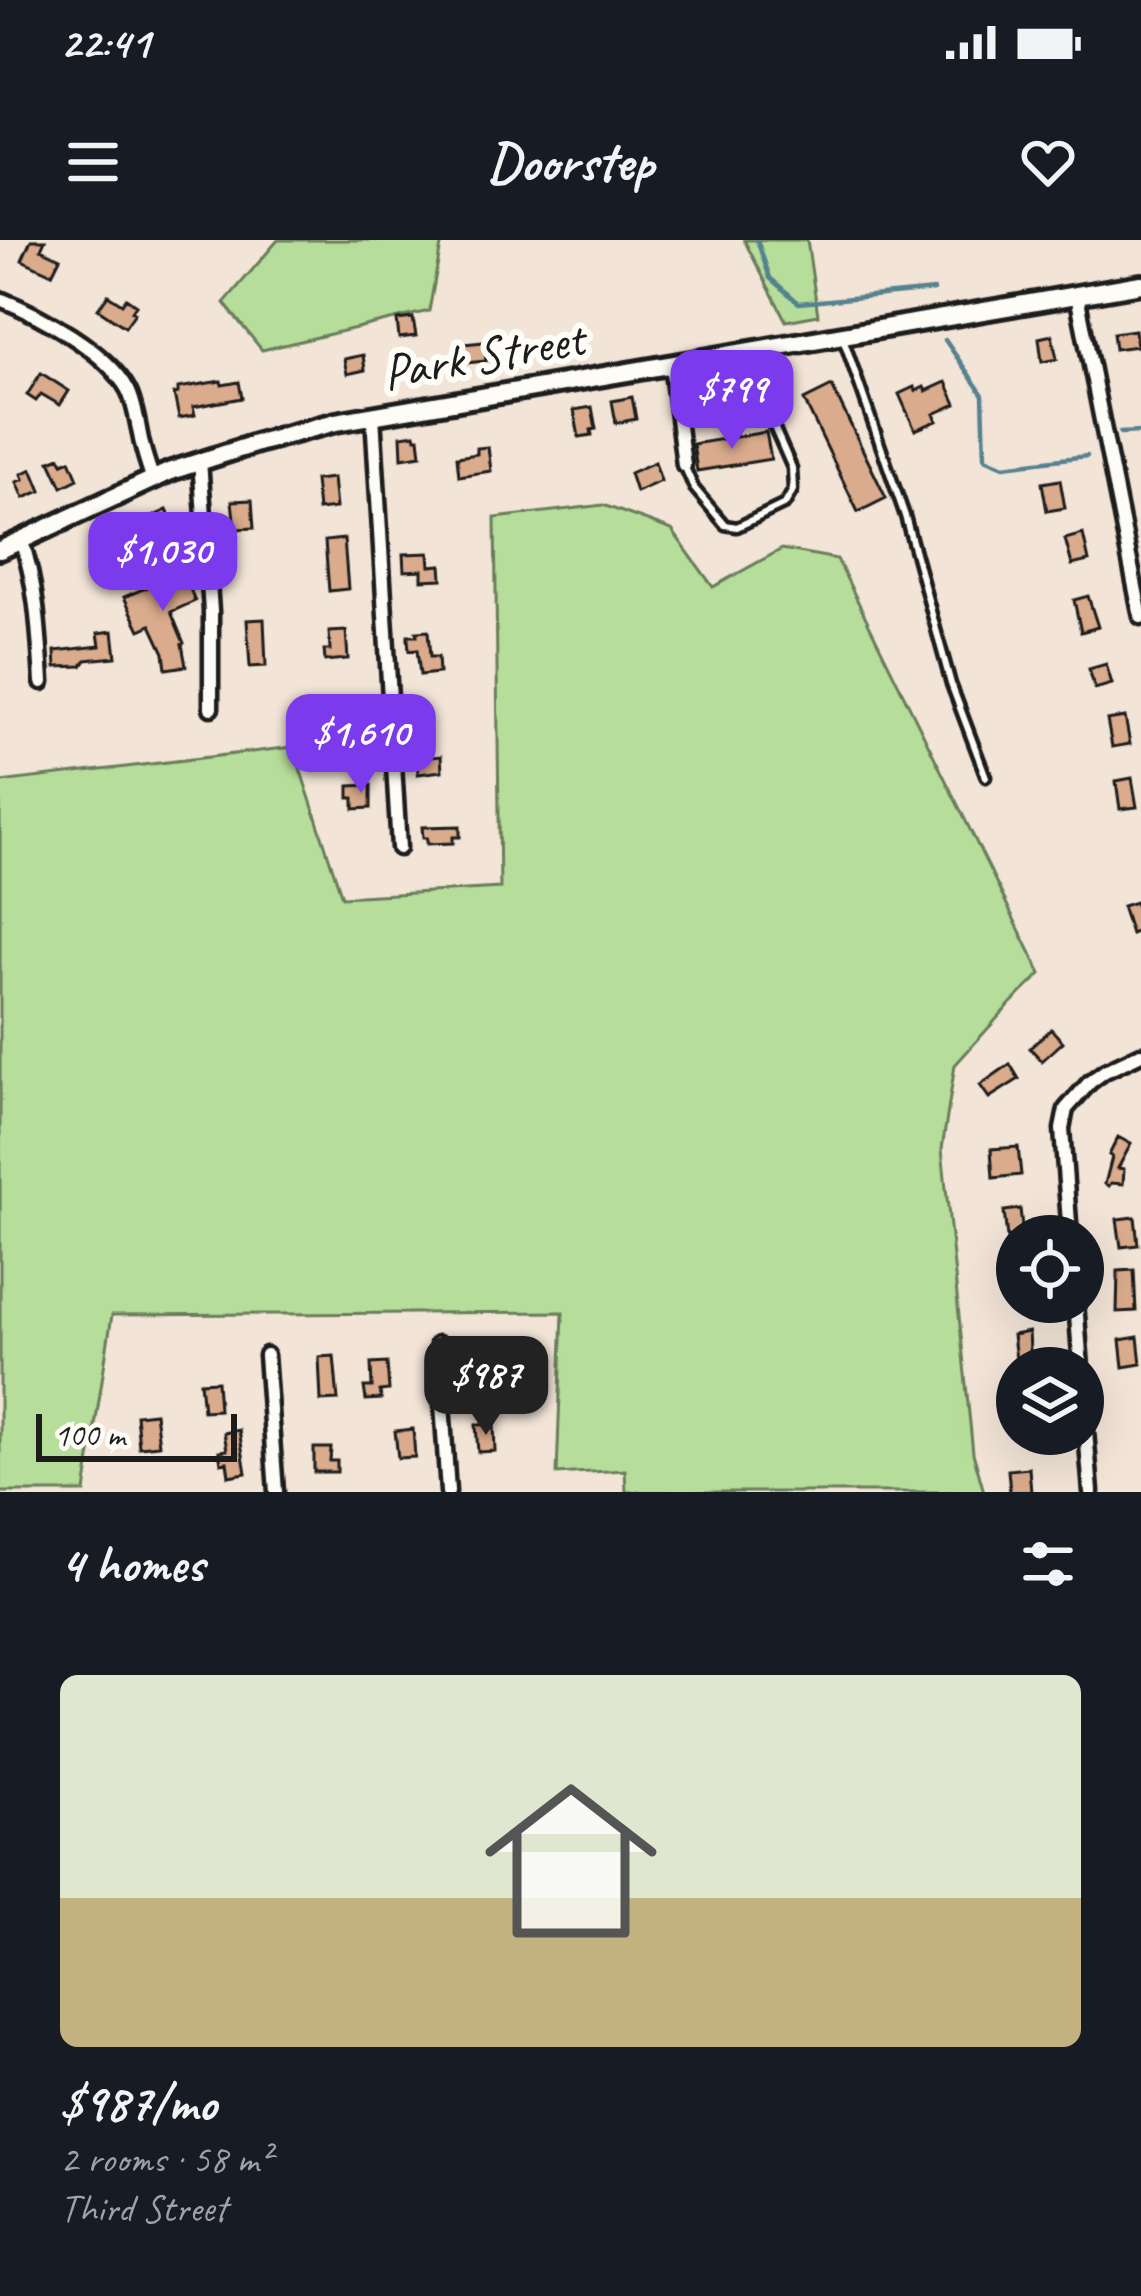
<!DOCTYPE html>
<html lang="en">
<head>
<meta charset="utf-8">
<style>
  body { margin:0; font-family:Caveat,sans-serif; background:#242831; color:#f1f3f6; height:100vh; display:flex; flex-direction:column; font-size:45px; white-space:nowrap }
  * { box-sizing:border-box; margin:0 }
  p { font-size:39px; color:#9ea1a6 }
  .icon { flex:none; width:66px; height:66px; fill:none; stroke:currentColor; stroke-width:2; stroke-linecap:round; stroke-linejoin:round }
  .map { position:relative; height:1252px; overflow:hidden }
  .side { display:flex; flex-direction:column; background:#171b24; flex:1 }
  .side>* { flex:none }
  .controls { position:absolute; left:996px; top:975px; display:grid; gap:24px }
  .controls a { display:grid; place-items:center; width:108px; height:108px; border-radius:50%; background:#171b24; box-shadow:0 12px 48px #0002; font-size:60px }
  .scale { position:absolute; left:36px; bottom:30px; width:201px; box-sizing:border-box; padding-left:12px; border:6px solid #1c1c1c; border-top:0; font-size:33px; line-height:42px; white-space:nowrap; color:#1c1c1c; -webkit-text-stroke:9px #fdfcf7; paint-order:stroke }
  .price { position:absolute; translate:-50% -102px; padding:0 27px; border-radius:24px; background:#7c3aed; color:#fff; font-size:39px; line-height:78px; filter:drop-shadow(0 3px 6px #0008) }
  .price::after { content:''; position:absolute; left:50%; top:72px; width:36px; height:27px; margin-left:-18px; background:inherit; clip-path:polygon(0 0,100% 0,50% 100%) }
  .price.current { background:#222; color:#fff }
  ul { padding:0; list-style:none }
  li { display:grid; align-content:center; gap:24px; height:636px; padding:0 60px }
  li span { display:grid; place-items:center; height:372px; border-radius:18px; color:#555 }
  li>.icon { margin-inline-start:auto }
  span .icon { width:216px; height:216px; fill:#fffc; stroke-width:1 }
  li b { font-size:51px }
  h2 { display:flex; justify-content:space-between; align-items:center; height:144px; padding:0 60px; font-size:51px }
  .status { display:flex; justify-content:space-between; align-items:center; height:84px; padding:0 60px; background:#171b24; direction:ltr }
  .status svg { height:33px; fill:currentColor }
  header { display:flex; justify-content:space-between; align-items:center; height:156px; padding:0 60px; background:#171b24; font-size:54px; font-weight:600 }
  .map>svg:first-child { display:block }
  .green { fill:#b6de9a; stroke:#697d5b; stroke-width:3 }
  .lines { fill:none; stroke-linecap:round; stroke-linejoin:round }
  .stream { stroke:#568290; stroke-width:4.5 }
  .building { fill:#daab8c; stroke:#1c1c1c; stroke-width:3 }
  .service-casing { stroke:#1c1c1c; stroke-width:15 }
  .minor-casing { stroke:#1c1c1c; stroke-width:21 }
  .secondary-casing { stroke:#1c1c1c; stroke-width:26 }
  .service { stroke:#fdfcf7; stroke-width:6 }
  .minor { stroke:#fdfcf7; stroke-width:12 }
  .secondary { stroke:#fdfcf7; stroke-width:16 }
  .labels { text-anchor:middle; stroke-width:12; stroke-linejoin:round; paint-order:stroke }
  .street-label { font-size:51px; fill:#1c1c1c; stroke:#fdfcf7 }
</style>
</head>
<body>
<div class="status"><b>22:41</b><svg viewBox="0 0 49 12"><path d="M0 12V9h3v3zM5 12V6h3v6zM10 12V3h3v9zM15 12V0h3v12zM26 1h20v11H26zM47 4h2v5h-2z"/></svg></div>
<header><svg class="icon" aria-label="menu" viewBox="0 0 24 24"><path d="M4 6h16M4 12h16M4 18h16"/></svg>Doorstep<svg class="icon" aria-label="heart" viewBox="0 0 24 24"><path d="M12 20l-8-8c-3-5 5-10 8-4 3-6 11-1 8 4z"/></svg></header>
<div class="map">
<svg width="1141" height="1252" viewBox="0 0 1141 1252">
  <rect width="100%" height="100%" fill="#f2e4d7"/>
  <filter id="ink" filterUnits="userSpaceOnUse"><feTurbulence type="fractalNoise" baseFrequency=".00833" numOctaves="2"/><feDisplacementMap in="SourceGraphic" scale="24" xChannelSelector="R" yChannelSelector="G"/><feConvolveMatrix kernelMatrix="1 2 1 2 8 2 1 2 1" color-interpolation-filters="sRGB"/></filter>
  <g filter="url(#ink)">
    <!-- green -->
    <path class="green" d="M 278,0 L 442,0 L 429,71 L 262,110 L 224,63 Z
      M 744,0 L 807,0 L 818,75 L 786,81 Z
      M 603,265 L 672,290 L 713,347 L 782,309 L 837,319 L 1041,734 L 1011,763 L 955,825 L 942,909 L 973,1213 L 984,1252 L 626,1252 L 625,1230 L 557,1234 L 563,1072 L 112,1075 L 85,1252 L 0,1252 L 0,542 L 293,507 L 342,657 L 500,648 L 495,278 Z"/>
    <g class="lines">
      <!-- stream -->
      <path class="stream" d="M 757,0 L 770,38 L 799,63 L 934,50
        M 945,100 L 983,155 L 985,218 L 1004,226 L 1087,216
        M 1120,193 L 1141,192"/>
    </g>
    <!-- building -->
    <path class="building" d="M 31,0 L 45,0 L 41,9 L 60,18 L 52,34 L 22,20 Z
      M 108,55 L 122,64 L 126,58 L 136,65 L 132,71 L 135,73 L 125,87 L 98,69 Z
      M 413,78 L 416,96 L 399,98 L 397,80 Z
      M 1135,90 L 1137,106 L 1115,109 L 1113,93 Z
      M 1052,95 L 1057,119 L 1042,122 L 1039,98 Z
      M 484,102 L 486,121 L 465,123 L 463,104 Z
      M 363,115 L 365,130 L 347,134 L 344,119 Z
      M 41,133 L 69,151 L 60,165 L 41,154 L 36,161 L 27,155 Z
      M 221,141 L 222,145 L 239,142 L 242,158 L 193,167 L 195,175 L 179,178 L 174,154 L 178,153 L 178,148 Z
      M 946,142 L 956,164 L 934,174 L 937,181 L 915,190 L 899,154 L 914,147 L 916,151 L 924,147 L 926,151 Z
      M 832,146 L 886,258 L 858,272 L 804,160 Z
      M 632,157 L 636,179 L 616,183 L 612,161 Z
      M 592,167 L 596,189 L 591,190 L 592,195 L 579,197 L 574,170 Z
      M 766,192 L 771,219 L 697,231 L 693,204 Z
      M 415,194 L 416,198 L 419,198 L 421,215 L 402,218 L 401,196 Z
      M 488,207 L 491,231 L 459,236 L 457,217 L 477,214 L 477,208 Z
      M 60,217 L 63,223 L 70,220 L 78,239 L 62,247 L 50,221 Z
      M 655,222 L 661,241 L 636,252 L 630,233 Z
      M 32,229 L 41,251 L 24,258 L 17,242 L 24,239 L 22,234 Z
      M 333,238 L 336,268 L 318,270 L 315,240 Z
      M 1060,240 L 1065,268 L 1047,271 L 1042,243 Z
      M 252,260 L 254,288 L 235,289 L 232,261 Z
      M 167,270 L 176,289 L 161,295 L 152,277 Z
      M 1083,294 L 1089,321 L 1072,325 L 1065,299 Z
      M 344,299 L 348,349 L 329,351 L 325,301 Z
      M 109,300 L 112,308 L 130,300 L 136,313 L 102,328 L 93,308 Z
      M 429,313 L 430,326 L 441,325 L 442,339 L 422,340 L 422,330 L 404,331 L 403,314 Z
      M 183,332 L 195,361 L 171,372 L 184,403 L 182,404 L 186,426 L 166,429 L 164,413 L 151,385 L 140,390 L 124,357 Z
      M 1088,356 L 1098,387 L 1081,392 L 1074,360 Z
      M 264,379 L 266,426 L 250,427 L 247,380 Z
      M 113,391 L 116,417 L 86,420 L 82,426 L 56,427 L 55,411 L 100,406 L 98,393 Z
      M 346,391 L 348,419 L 325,421 L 324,410 L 330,410 L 329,392 Z
      M 428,391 L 430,417 L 438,417 L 439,433 L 420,435 L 417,410 L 409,411 L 408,399 L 408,396 L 417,396 L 416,392 Z
      M 1106,424 L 1112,444 L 1095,449 L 1089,429 Z
      M 1125,477 L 1130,504 L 1112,507 L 1107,480 Z
      M 441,516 L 442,531 L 418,534 L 417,518 Z
      M 1132,538 L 1137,567 L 1120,569 L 1116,541 Z
      M 371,545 L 371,568 L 354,569 L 354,558 L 349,558 L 349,546 Z
      M 460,586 L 460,597 L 453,597 L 453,603 L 427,604 L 427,598 L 423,598 L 422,587 Z
      M 1135,662 L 1136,665 L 1141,663 L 1141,690 L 1131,694 L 1122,666 Z
      M 1051,789 L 1063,802 L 1042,821 L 1030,808 Z
      M 1010,824 L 1019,839 L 989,858 L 980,845 Z
      M 1118,897 L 1131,904 L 1118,928 L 1124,929 L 1123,944 L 1111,943 L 1109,946 L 1105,944 L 1112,917 L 1109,915 Z
      M 1018,907 L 1021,935 L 993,938 L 991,909 Z
      M 1020,969 L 1023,996 L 1007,998 L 1004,971 Z
      M 1135,977 L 1138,1005 L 1121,1007 L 1117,979 Z
      M 1134,1030 L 1136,1071 L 1117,1072 L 1118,1031 Z
      M 1029,1092 L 1031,1128 L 1017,1128 L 1013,1095 Z
      M 1138,1097 L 1141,1124 L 1123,1127 L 1120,1100 Z
      M 334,1116 L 338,1160 L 321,1161 L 319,1117 Z
      M 387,1123 L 389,1150 L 380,1151 L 381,1159 L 366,1160 L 364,1147 L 372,1147 L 371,1124 Z
      M 491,1126 L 508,1129 L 508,1146 L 491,1146 Z
      M 217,1141 L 219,1170 L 203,1171 L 200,1142 Z
      M 155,1173 L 159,1205 L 139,1207 L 136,1175 Z
      M 494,1184 L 495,1211 L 478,1212 L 476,1185 Z
      M 413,1189 L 415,1217 L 398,1218 L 395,1191 Z
      M 239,1190 L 246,1233 L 229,1236 L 227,1222 L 221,1223 L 219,1211 L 227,1210 L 224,1193 Z
      M 314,1208 L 331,1208 L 330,1221 L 337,1221 L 337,1232 L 314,1232 Z
      M 1029,1228 L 1031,1252 L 1010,1252 L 1008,1230 Z"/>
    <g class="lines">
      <!-- service casing -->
      <g class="service-casing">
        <path id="service" d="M 843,98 L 905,276 L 951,444 L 986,537
          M 676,157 L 742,148
          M 684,225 L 694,248 L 725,285 L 737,287 L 785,264 L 793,250 L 792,228 L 774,187 L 742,148 L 739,116"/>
      </g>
      <!-- minor casing -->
      <g class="minor-casing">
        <path id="minor" d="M 1077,55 L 1141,377
          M 0,59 C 40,75 107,111 128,150 C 136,166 138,187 142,204 C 145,217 149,228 153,240
          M 671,124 L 684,225
          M 373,175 L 399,608
          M 200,221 L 211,371 L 211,468
          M 21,299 C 37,345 39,393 42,442
          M 1070,996 L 1062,889 L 1066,869 L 1090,842 L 1105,831 L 1141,814
          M 1076,1062 L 1081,1128
          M 438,1104 L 448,1252
          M 266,1115 L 276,1252
          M 1083,1154 L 1091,1252"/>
      </g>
      <!-- secondary casing -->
      <g class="secondary-casing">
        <path id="secondary" d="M 0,310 L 171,231 L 261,202 L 336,182 L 1141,44"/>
      </g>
      <!-- service -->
      <use href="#service" class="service"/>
      <!-- minor -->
      <use href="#minor" class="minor"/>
      <!-- secondary -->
      <use href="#secondary" class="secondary"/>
    </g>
  </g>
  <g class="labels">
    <!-- street labels -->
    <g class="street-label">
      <text transform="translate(483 114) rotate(-10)" y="18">Park Street</text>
    </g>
  </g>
</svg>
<div class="controls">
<a><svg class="icon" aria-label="locate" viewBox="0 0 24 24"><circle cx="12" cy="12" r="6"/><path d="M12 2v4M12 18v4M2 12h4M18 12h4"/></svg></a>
<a><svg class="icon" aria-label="layers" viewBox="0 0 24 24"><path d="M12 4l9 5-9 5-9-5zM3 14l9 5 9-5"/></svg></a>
</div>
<div class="scale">100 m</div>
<b class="price" style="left:732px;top:212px">$799</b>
<b class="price" style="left:163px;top:374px">$1,030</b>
<b class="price" style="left:361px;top:556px">$1,610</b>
<b class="price current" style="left:486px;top:1198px">$987</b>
</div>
<section class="side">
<h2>4 homes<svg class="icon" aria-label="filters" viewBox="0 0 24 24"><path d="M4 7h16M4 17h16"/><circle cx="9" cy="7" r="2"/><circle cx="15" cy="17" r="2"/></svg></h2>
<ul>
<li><span style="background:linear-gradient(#dfe7d0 60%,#c2b280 0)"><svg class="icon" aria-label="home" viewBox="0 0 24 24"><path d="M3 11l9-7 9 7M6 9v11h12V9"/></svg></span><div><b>$987/mo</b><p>2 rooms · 58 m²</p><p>Third Street</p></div></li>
</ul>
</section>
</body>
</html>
